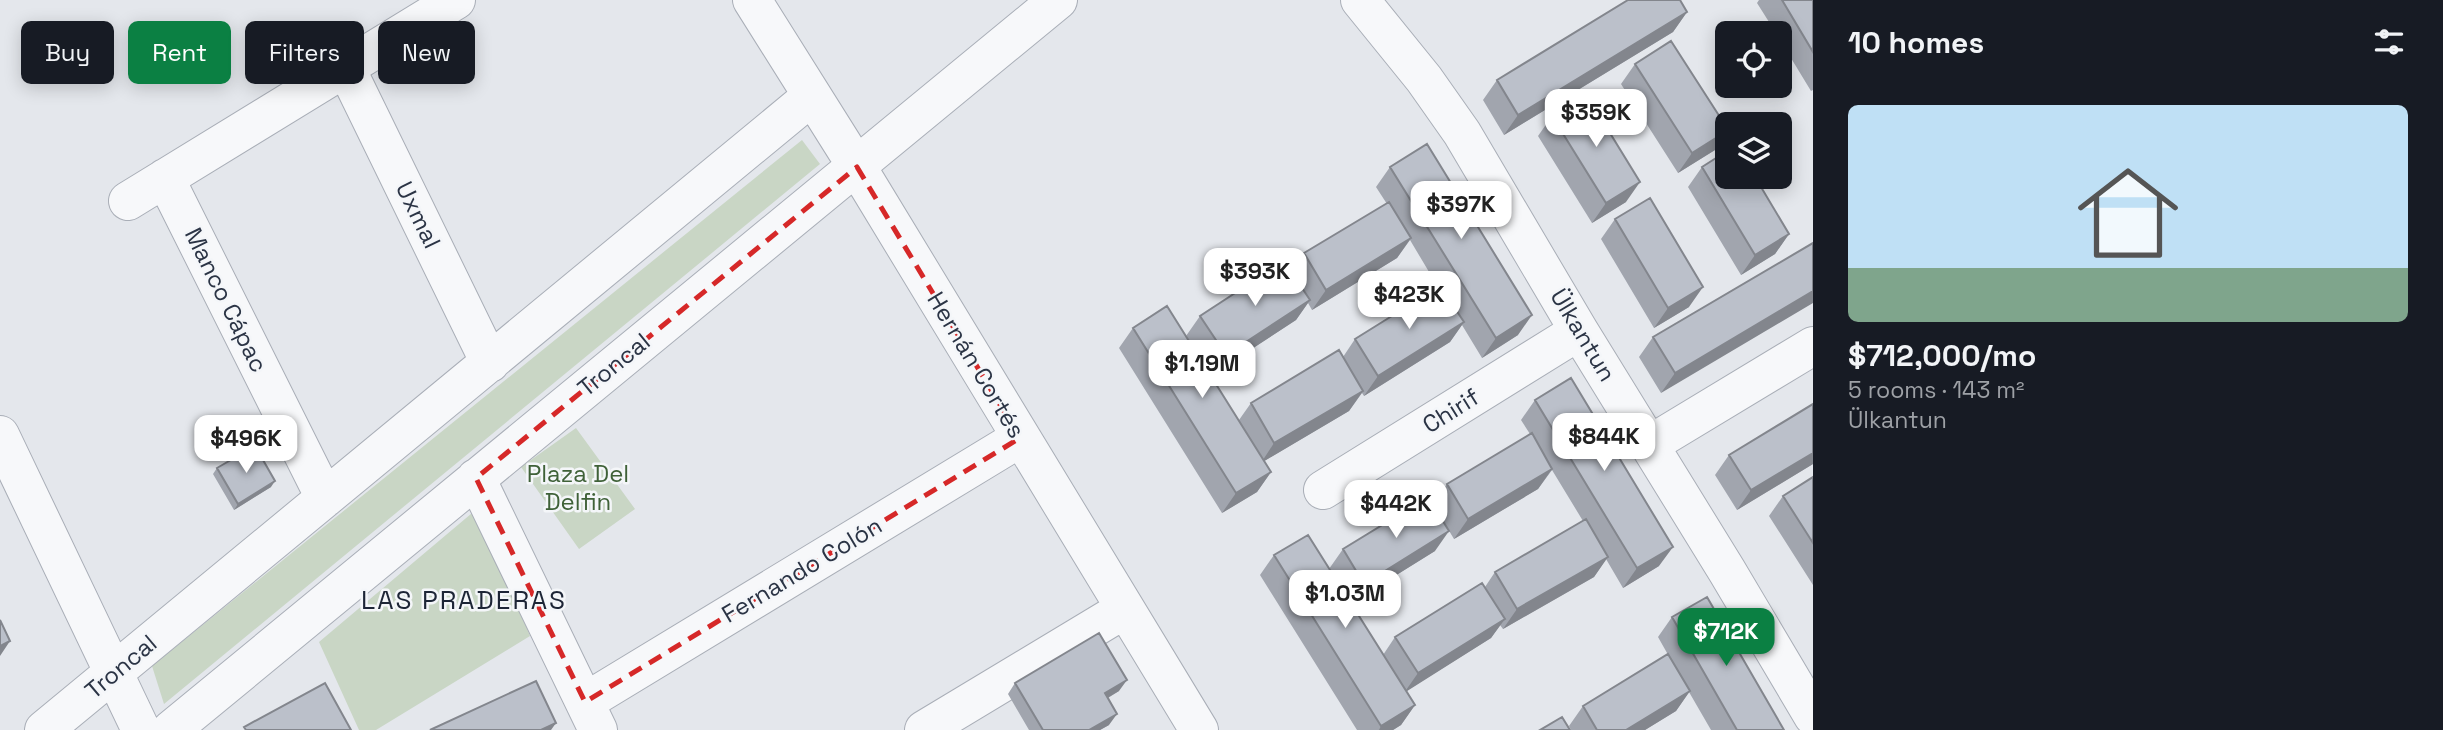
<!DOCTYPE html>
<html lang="en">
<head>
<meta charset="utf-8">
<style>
  body { margin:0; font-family:"Space Grotesk",sans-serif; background:#242831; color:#f1f3f6; height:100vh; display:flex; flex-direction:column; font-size:26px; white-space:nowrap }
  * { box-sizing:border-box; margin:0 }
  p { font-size:23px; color:#9ea1a6 }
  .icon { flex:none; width:38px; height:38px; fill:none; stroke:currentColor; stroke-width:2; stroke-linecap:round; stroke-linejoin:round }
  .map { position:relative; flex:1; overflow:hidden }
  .sheet { display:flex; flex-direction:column; background:#171b24; width:630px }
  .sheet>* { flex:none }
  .banner { position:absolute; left:21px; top:21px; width:665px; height:63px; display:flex; gap:14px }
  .fabs { position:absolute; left:1715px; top:21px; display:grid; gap:14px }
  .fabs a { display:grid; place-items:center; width:77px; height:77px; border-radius:10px; background:#171b24; box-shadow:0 4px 18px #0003; font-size:35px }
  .price { position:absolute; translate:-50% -60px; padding:0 16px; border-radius:14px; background:#fff; color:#222; font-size:23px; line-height:46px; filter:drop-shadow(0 2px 4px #0008) }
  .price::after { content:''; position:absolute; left:50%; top:42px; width:21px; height:16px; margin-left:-10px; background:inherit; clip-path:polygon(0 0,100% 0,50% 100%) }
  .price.selected { background:#0b8043; color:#fff }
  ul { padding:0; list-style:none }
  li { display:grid; align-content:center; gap:14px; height:371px; padding:0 35px }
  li+li { border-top:2px solid #363941 }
  li span { display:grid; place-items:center; height:217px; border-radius:10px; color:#555 }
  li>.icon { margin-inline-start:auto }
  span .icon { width:126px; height:126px; fill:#fffc; stroke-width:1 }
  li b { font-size:30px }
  h2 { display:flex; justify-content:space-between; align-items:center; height:84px; padding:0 35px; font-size:30px }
  .chip { padding:0 24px; border-radius:10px; background:#171b24; box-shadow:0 4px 18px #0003; font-size:24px; line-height:63px }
  .chip.selected { background:#0b8043; color:#fff }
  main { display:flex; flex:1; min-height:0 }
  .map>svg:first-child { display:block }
  .green { fill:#c9d6c5 }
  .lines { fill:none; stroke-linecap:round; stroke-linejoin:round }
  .minor-casing { stroke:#a9aeb7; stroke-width:40 }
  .minor { stroke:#f7f8fa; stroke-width:38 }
  .wall { fill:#a1a5ae }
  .shaded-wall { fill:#83868d }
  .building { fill:#bbc0ca; stroke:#83868d; stroke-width:2 }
  .marked { fill:none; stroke:#d62828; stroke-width:5; stroke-dasharray:14 9; stroke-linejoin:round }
  .labels { text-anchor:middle; stroke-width:5; stroke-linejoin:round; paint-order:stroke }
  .street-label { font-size:24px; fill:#2b3445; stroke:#f4f6f9 }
  .park-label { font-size:24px; fill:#3f6138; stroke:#f4f6f9 }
  .neighbourhood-label { font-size:26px; letter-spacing:2px; fill:#1d2536; stroke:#f4f6f9 }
</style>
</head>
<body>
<main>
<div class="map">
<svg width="1813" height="730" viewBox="0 0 1813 730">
  <rect width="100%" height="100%" fill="#e4e7ec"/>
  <!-- green -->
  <path class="green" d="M 802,140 L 820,164 L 164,704 L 152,666 Z
    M 576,428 L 635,509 L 579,549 L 521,467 Z
    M 478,508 L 530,636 L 376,730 L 359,730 L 319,642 Z"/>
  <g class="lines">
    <!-- minor casing -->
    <g class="minor-casing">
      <path id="minor" d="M 752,0 L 857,167 L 1199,730
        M 1360,0 L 1424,79 L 1462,133 L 1579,331 L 1727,571 L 1813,716
        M 346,68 L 490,363
        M 165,178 L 325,498
        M 128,201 L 456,0
        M 0,435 L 141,730
        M 1649,445 L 1813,346
        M 476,478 L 598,730
        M 1323,490 L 1579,331
        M 585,702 L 1020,438
        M 44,730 L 812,96
        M 171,730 L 1058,0
        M 924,730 L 1125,609"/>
    </g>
    <!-- minor -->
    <use href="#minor" class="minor"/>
  </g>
  <!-- wall -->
  <path class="wall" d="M 1759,0 L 1813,0 L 1813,90 L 1811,91 L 1780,40 L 1780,33 L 1776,33 L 1757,3 Z
    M 1687,12 L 1673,32 L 1504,135 L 1483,100 L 1497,80 Z
    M 1635,64 L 1727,128 L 1727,132 L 1715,150 L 1678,173 L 1621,84 Z
    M 1552,116 L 1626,202 L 1592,223 L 1538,136 Z
    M 1390,167 L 1518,335 L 1482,358 L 1462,325 L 1450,342 L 1364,396 L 1362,393 L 1349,411 L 1264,461 L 1271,472 L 1257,492 L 1222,513 L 1119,348 L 1133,328 L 1239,420 L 1251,403 L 1343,357 L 1355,339 L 1438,287 L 1410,240 L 1397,258 L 1312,310 L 1308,303 L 1296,320 L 1212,375 L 1186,336 L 1200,316 L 1291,272 L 1304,253 L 1387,204 L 1376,187 Z
    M 1702,167 L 1789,234 L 1775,254 L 1741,275 L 1688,187 Z
    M 1615,219 L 1689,307 L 1654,328 L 1601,239 Z
    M 1813,243 L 1661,393 L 1639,357 L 1653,337 Z
    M 1535,400 L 1659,566 L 1623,588 L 1606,559 L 1594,577 L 1503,629 L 1500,625 L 1491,638 L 1406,691 L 1415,705 L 1401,725 L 1393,730 L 1357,730 L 1260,575 L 1274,555 L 1329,569 L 1343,549 L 1435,551 L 1351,603 L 1383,655 L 1395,637 L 1485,587 L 1495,572 L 1583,521 L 1552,470 L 1538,489 L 1454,539 L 1433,504 L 1447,484 L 1530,434 L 1521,420 Z
    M 1813,404 L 1813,464 L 1737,510 L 1715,475 L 1729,455 Z
    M 217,468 L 271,487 L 234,510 L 213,474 Z
    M 1813,477 L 1813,585 L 1769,516 L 1783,496 Z
    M 1672,617 L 1784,730 L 1711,730 L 1689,692 L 1676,711 L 1645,730 L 1571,730 L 1569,726 L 1583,706 L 1671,660 L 1658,637 Z
    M 1015,683 L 1119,691 L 1108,698 L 1109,725 L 1100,730 L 1029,730 L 1008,694 Z"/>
  <!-- shaded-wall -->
  <path class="shaded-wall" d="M 1687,12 L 1673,32 L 1504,135 L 1518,115 Z
    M 1727,131 L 1715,150 L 1678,173 L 1692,153 Z
    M 1640,182 L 1626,202 L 1592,223 L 1606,203 Z
    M 1789,234 L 1775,254 L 1741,275 L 1755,255 Z
    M 1411,238 L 1397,258 L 1312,310 L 1326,290 Z
    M 1703,287 L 1689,307 L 1654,328 L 1668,308 Z
    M 1813,291 L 1813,303 L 1661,393 L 1675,373 Z
    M 1310,300 L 1296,320 L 1212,375 L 1226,355 Z
    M 1532,315 L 1518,335 L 1482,358 L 1496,338 Z
    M 1464,322 L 1450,342 L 1364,396 L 1378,376 Z
    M 1363,391 L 1349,411 L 1261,463 L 1274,443 Z
    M 1813,453 L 1813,464 L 1737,510 L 1751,490 Z
    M 1552,469 L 1538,489 L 1454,539 L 1468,519 Z
    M 1271,472 L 1257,492 L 1222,513 L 1236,493 Z
    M 275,481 L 271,487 L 234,510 L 238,504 Z
    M 1449,531 L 1435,551 L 1350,604 L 1364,584 Z
    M 1673,547 L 1659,566 L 1623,588 L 1637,568 Z
    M 1608,557 L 1594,577 L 1503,629 L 1517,609 Z
    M 1505,619 L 1491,638 L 1404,693 L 1418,673 Z
    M 10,641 L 0,656 L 0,646 Z
    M 1127,680 L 1119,691 L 1097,704 L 1105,693 Z
    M 1690,691 L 1676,711 L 1645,730 L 1626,730 Z
    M 1415,705 L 1401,725 L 1393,730 L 1379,730 L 1381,726 Z
    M 1117,714 L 1109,725 L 1100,730 L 1089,730 Z
    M 556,723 L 551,730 L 541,730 Z"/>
  <!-- building -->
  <path class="building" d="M 1628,0 L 1680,0 L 1687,12 L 1518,115 L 1497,80 Z
    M 1782,0 L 1813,0 L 1813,52 Z
    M 1671,41 L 1727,128 L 1727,131 L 1692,153 L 1635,64 Z
    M 1586,94 L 1640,182 L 1606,203 L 1552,116 Z
    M 1427,144 L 1532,315 L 1496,338 L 1390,167 Z
    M 1727,151 L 1727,177 L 1755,177 L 1789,234 L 1755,255 L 1702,167 Z
    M 1650,198 L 1703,287 L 1668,308 L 1615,219 Z
    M 1389,202 L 1411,238 L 1326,290 L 1304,253 Z
    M 1813,243 L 1813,291 L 1675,373 L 1653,337 Z
    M 1284,261 L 1310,300 L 1226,355 L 1200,316 Z
    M 1440,286 L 1464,322 L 1378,376 L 1355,339 Z
    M 1167,306 L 1271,472 L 1236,493 L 1133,328 Z
    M 1339,350 L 1363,391 L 1274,443 L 1251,403 Z
    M 1571,378 L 1673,547 L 1637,568 L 1535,400 Z
    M 1813,404 L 1813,453 L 1751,490 L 1729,455 Z
    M 1532,433 L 1552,469 L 1468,519 L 1447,484 Z
    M 255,446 L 275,481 L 238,504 L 217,468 Z
    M 1813,477 L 1813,543 L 1783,496 Z
    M 1428,497 L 1449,531 L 1364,584 L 1343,549 Z
    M 1586,519 L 1608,557 L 1517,609 L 1495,572 Z
    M 1308,535 L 1415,705 L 1381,726 L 1274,555 Z
    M 1482,583 L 1505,619 L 1418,673 L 1395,637 Z
    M 1707,597 L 1784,730 L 1737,730 L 1672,617 Z
    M 0,620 L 10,641 L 0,646 Z
    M 1099,633 L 1127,680 L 1105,693 L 1117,714 L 1089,730 L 1043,730 L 1015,683 Z
    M 1668,654 L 1690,691 L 1626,730 L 1597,730 L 1583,706 Z
    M 536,681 L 556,723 L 541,730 L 430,730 Z
    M 325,683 L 351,730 L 246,730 L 244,727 Z
    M 1562,717 L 1570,730 L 1540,730 Z"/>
  <!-- marked area -->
  <path class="marked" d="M 857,167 L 1020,438 L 585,702 L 476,478 Z"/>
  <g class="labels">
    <!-- street labels -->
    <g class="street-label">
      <text transform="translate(418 215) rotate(64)" y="8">Uxmal</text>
      <text transform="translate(226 300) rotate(64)" y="8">Manco Cápac</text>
      <text transform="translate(1583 335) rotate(59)" y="8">Ülkantun</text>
      <text transform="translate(614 365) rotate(-39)" y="8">Troncal</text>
      <text transform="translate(976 365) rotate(59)" y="8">Hernán Cortés</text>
      <text transform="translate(1451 411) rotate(-32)" y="8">Chirif</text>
      <text transform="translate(802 570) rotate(-31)" y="8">Fernando Colón</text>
      <text transform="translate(121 667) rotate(-40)" y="8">Troncal</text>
    </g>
    <!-- park labels -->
    <g class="park-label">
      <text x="578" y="482">Plaza Del<tspan x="578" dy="28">Delfin</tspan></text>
    </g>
    <!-- neighbourhood labels -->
    <g class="neighbourhood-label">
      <text x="464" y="609">LAS PRADERAS</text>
    </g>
  </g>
</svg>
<div class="fabs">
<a><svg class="icon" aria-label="locate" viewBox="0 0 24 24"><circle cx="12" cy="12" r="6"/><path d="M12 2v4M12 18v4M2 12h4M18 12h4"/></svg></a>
<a><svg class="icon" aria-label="layers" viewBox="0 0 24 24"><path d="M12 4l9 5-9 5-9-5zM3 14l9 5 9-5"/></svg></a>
</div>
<b class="price" style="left:1596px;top:149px">$359K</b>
<b class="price" style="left:1461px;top:241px">$397K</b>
<b class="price" style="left:1255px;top:308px">$393K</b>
<b class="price" style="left:1409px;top:331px">$423K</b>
<b class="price" style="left:1202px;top:400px">$1.19M</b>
<b class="price" style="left:1604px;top:473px">$844K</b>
<b class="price" style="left:246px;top:475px">$496K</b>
<b class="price" style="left:1396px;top:540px">$442K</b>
<b class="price" style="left:1345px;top:630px">$1.03M</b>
<b class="price selected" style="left:1726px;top:668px">$712K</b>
<div class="banner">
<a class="chip">Buy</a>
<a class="chip selected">Rent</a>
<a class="chip">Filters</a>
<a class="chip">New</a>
</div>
</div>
<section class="sheet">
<h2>10 homes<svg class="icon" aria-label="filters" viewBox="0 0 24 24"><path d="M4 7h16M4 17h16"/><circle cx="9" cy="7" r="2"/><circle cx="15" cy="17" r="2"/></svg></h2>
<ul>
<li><span style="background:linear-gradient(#bfe0f5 75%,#7fa58c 0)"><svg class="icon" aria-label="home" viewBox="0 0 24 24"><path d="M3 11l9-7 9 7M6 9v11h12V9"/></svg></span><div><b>$712,000/mo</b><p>5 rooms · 143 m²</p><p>Ülkantun</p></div></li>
</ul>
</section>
</main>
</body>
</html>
